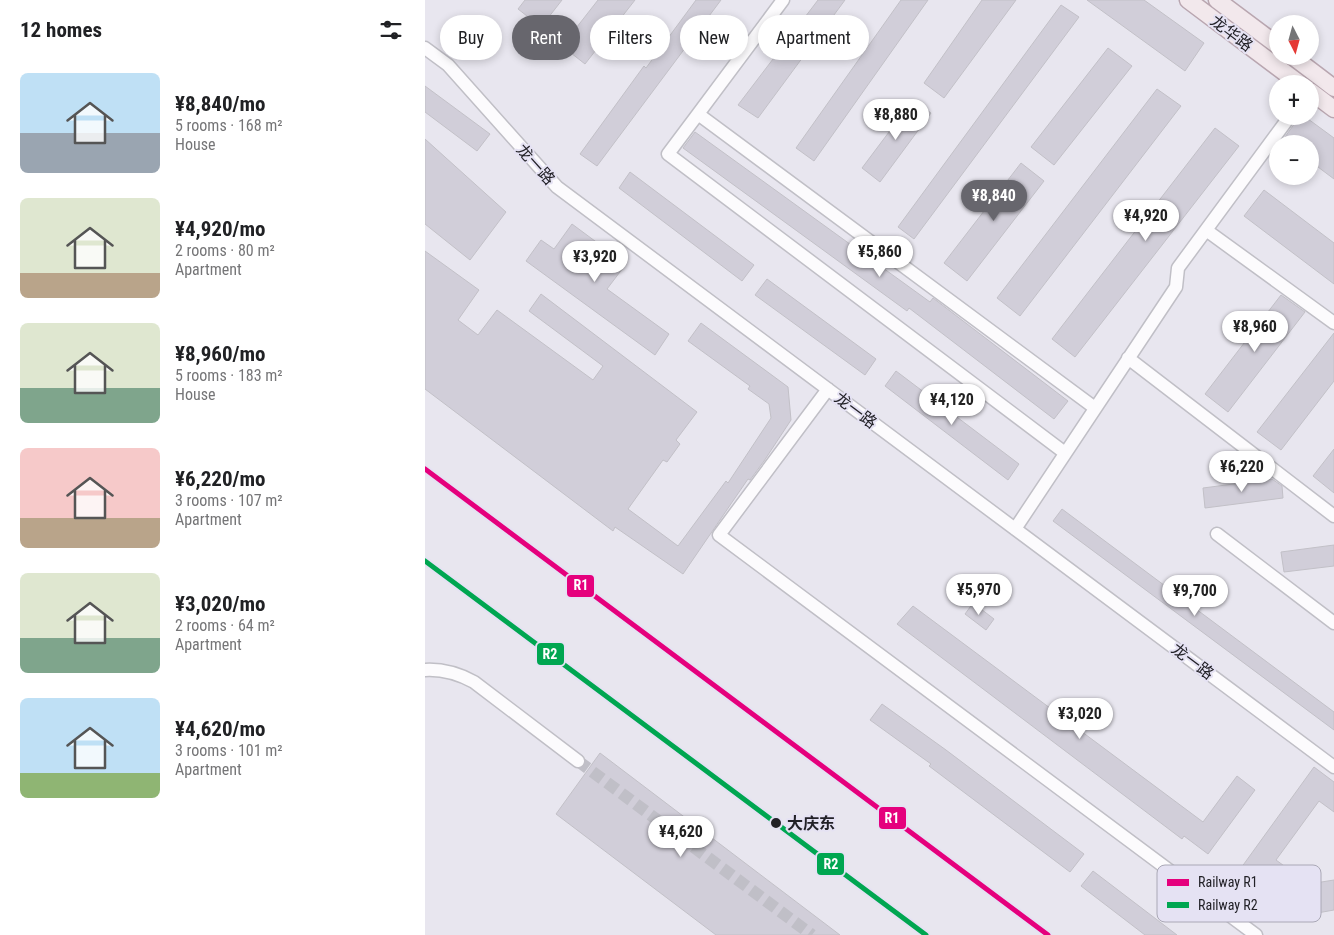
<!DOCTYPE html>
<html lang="en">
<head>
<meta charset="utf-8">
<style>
  body { margin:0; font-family:"Roboto Condensed","Noto Sans SC",sans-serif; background:#f2f2f2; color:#202124; height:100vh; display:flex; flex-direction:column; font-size:19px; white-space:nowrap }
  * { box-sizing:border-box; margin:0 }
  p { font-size:16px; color:#757577 }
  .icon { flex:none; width:28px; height:28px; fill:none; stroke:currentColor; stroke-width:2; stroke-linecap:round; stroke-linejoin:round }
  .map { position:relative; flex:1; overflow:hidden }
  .details { display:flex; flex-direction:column; background:#fff; width:425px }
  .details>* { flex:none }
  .guide { position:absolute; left:15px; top:15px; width:475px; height:45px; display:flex; gap:10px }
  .needle { width:32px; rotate:174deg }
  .fabs { position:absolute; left:844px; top:15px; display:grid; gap:10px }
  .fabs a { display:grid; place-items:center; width:50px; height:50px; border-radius:50%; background:#fff; box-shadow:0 2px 8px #0003; font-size:25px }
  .price { position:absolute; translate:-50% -42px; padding:0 11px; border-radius:18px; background:#fff; color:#222; font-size:16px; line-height:32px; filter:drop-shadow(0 1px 2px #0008) }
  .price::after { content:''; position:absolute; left:50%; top:30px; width:15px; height:11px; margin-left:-8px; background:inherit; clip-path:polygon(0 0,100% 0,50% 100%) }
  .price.active { background:#67666d; color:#fff }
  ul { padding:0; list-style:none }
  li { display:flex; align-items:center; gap:15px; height:125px; padding:0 20px }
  li span { display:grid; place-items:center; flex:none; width:140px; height:100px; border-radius:8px; color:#555 }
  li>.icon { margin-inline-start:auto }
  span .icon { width:60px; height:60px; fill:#fffc; stroke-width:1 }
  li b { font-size:21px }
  h2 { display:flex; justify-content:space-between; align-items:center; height:60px; padding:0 20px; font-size:21px }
  .chip { padding:0 18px; border-radius:22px; background:#fff; box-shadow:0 2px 8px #0003; font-size:18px; line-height:45px }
  .chip.active { background:#67666d; color:#fff }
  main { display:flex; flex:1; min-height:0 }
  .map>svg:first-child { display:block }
  .building { fill:#d1ced9; stroke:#c2c0c7 }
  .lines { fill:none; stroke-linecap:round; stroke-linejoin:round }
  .minor-tunnel { stroke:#c0bfc7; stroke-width:12; stroke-dasharray:12 6; stroke-linecap:butt }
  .minor-casing { stroke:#c0bfc6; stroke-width:15 }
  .major-casing { stroke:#b9a6b0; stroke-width:19 }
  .minor { stroke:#fcfbfd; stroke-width:12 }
  .major { stroke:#f2e8ec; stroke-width:16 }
  .rail-1-casing { stroke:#e5e2f3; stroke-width:9 }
  .rail-2-casing { stroke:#e5e2f3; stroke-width:9 }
  .rail-1 { stroke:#e5007d; stroke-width:5 }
  .rail-2 { stroke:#00a651; stroke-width:5 }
  .stop-dot { fill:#222127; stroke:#e5e2f3; stroke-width:2 }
  .labels { text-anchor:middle; stroke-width:4; stroke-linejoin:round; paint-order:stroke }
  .street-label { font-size:16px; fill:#222127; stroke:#e5e2f3 }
  .stop-label { font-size:16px; font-weight:bold; fill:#222127; stroke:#e5e2f3; text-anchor:start }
  .key { fill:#e5e2f3; stroke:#aaa8b6; stroke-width:1 }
  .key-label { font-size:14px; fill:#222127 }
  .line-badge { stroke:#e5e2f3; stroke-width:2 }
  .badge-label { font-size:14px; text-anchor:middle; font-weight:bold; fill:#fff }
</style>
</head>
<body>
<main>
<section class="details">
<h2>12 homes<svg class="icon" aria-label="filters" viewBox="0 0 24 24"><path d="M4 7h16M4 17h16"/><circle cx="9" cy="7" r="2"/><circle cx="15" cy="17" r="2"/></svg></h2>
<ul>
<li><span style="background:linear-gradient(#bfe0f5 60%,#9aa5b1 0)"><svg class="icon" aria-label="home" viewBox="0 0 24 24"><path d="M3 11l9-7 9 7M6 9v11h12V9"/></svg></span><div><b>¥8,840/mo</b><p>5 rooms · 168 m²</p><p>House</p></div></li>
<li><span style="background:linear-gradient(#dfe7d0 75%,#b9a48a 0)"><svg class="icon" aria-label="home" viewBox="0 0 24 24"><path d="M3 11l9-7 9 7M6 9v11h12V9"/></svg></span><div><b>¥4,920/mo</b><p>2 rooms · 80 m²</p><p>Apartment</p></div></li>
<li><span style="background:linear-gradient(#dfe7d0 65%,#7fa58c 0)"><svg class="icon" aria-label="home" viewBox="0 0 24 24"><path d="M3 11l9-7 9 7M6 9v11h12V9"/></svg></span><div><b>¥8,960/mo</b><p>5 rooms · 183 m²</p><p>House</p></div></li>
<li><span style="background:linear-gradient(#f6c9c9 70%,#b9a48a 0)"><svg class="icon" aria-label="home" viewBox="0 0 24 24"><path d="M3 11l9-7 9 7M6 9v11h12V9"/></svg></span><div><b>¥6,220/mo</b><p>3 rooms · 107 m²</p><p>Apartment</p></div></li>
<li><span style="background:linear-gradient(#dfe7d0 65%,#7fa58c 0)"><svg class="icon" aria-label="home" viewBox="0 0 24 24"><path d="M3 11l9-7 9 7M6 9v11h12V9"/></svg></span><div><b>¥3,020/mo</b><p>2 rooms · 64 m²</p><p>Apartment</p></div></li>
<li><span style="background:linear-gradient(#bfe0f5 75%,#8fb573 0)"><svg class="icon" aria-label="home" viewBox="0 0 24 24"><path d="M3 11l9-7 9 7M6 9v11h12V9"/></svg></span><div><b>¥4,620/mo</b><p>3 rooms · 101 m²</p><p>Apartment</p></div></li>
</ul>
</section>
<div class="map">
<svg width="909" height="935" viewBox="0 0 909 935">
  <rect width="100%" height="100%" fill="#e8e6ef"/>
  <!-- building -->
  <path class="building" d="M 100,0 L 137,0 L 116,27 L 93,9 Z
    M 173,0 L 210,0 L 160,64 L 137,46 Z
    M 271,0 L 296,0 L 172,166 L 155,154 L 219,66 L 221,68 Z
    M 393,0 L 420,0 L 333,118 L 313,105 Z
    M 476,0 L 503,0 L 389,161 L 371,148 Z
    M 557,0 L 591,0 L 519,98 L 499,83 Z
    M 662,0 L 719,0 L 779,43 L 760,71 Z
    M 636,5 L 654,17 L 489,239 L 473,227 Z
    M 683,48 L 707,66 L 629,165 L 606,147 Z
    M 0,86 L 65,134 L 52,151 L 0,112 Z
    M 732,89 L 756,106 L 595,316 L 572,298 Z
    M 488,100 L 506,113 L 455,182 L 437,168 Z
    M 875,116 L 879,116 L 909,138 L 909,179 L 885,161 L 885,144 L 855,144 Z
    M 790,128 L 814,146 L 650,357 L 627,339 Z
    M 270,132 L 505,302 L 508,298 L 643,401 L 629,419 L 484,308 L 482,311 L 258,148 Z
    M 0,139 L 81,212 L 45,260 L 0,224 Z
    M 596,163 L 619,181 L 542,281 L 519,263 Z
    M 205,172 L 329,265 L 317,281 L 194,188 Z
    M 839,190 L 909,243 L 909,284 L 819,216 Z
    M 147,224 L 201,264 L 182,289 L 244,334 L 230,355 L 101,261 L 116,240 L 129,249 Z
    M 0,251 L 54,290 L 33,320 L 53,335 L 72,310 L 168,380 L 178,366 L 104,311 L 116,294 L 272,412 L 251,440 L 255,444 L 242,462 L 238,460 L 203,509 L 253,546 L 301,481 L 303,483 L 346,418 L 344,404 L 323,389 L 325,386 L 263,341 L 276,323 L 363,387 L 366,420 L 339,461 L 325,480 L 323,479 L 258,574 L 190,527 L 188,531 L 0,389 Z
    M 342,279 L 451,359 L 440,375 L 330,295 Z
    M 856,295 L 880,312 L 803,412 L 780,394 Z
    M 909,333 L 909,381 L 856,450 L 832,432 Z
    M 471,371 L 594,464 L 583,480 L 460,386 Z
    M 909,449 L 909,493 L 888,476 Z
    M 847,479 L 857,486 L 858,498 L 780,508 L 778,488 Z
    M 637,509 L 909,712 L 909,730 L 628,521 Z
    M 909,545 L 909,566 L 859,572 L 856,552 Z
    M 548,603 L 569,619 L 561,630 L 540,614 Z
    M 488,606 L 778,822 L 812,776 L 830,790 L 783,854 L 759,836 L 757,839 L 472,624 Z
    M 457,704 L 521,750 L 659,854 L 645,872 L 504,766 L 506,764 L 445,720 Z
    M 175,753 L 320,863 L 415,935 L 291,935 L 160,836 L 131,814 Z
    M 889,767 L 909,782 L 909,812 L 894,801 L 851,860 L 884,884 L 909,880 L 909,910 L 881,915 L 816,868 Z
    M 668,871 L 752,935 L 720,935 L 656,886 Z"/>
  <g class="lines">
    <!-- minor-tunnel -->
    <path class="minor-tunnel" d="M 153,761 L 387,935"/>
    <!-- minor casing -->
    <g class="minor-casing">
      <path id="minor" d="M 0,48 L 23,65 L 132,187 L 909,767
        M 273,114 L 358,0
        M 781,230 L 909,323
        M 703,358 L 909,516
        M 403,389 L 294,535 L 831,935
        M 640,453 L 243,154 L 273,114 L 670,408
        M 590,529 L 751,287 L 753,268 L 865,116
        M 792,534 L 909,623
        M 0,670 C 17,669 34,674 49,682 L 153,761"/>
    </g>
    <!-- major casing -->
    <g class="major-casing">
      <path id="major" d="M 763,0 L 875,84
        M 792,0 L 852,45
        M 867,56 L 909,88
        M 885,91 L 909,109"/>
    </g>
    <!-- minor -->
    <use href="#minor" class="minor"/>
    <!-- major -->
    <use href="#major" class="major"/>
    <!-- rail-1 casing -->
    <g class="rail-1-casing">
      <path id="rail-1" d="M 0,469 L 623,935"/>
    </g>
    <!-- rail-2 casing -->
    <g class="rail-2-casing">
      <path id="rail-2" d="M 0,561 L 501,935"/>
    </g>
    <!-- rail-1 -->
    <use href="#rail-1" class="rail-1"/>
    <!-- rail-2 -->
    <use href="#rail-2" class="rail-2"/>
  </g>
  <!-- markers -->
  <circle class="stop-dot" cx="351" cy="823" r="6"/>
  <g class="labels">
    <!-- street labels -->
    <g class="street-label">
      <text transform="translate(807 33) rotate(37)" y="6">龙华路</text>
      <text transform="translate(111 164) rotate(48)" y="6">龙一路</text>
      <text transform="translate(431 410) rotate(37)" y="6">龙一路</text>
      <text transform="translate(768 661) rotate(37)" y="6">龙一路</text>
    </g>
    <!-- stop labels -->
    <g class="stop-label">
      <text x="362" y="829">大庆东</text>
    </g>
  </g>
  <!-- legend -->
  <rect x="732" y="865" width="164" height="57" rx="8" class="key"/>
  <rect x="742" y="879" width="22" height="7" fill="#e5007d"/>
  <rect x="742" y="902" width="22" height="6" fill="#00a651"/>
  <g class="key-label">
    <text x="773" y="887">Railway R1</text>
    <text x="773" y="910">Railway R2</text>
  </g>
  <g class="line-badge">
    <rect x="141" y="574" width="29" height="24" rx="5" fill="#e5007d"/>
    <rect x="111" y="642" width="29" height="24" rx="5" fill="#00a651"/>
    <rect x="453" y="806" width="29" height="24" rx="5" fill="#e5007d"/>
    <rect x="391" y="852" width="29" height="24" rx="5" fill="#00a651"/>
  </g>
  <g class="badge-label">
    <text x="156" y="590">R1</text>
    <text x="125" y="659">R2</text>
    <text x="467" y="823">R1</text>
    <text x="406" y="869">R2</text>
  </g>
</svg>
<div class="fabs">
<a><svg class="needle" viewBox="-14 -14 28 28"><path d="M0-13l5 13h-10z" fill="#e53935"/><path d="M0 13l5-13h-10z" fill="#757577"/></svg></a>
<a>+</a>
<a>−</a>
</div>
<b class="price" style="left:471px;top:141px">¥8,880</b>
<b class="price active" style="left:569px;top:222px">¥8,840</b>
<b class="price" style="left:721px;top:242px">¥4,920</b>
<b class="price" style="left:455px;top:278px">¥5,860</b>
<b class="price" style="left:170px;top:283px">¥3,920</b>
<b class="price" style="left:830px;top:353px">¥8,960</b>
<b class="price" style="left:527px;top:426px">¥4,120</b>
<b class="price" style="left:817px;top:493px">¥6,220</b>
<b class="price" style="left:554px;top:616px">¥5,970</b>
<b class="price" style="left:770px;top:617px">¥9,700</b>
<b class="price" style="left:655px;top:740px">¥3,020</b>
<b class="price" style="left:256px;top:858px">¥4,620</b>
<div class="guide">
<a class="chip">Buy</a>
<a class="chip active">Rent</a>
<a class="chip">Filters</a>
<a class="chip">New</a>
<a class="chip">Apartment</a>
</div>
</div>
</main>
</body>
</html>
